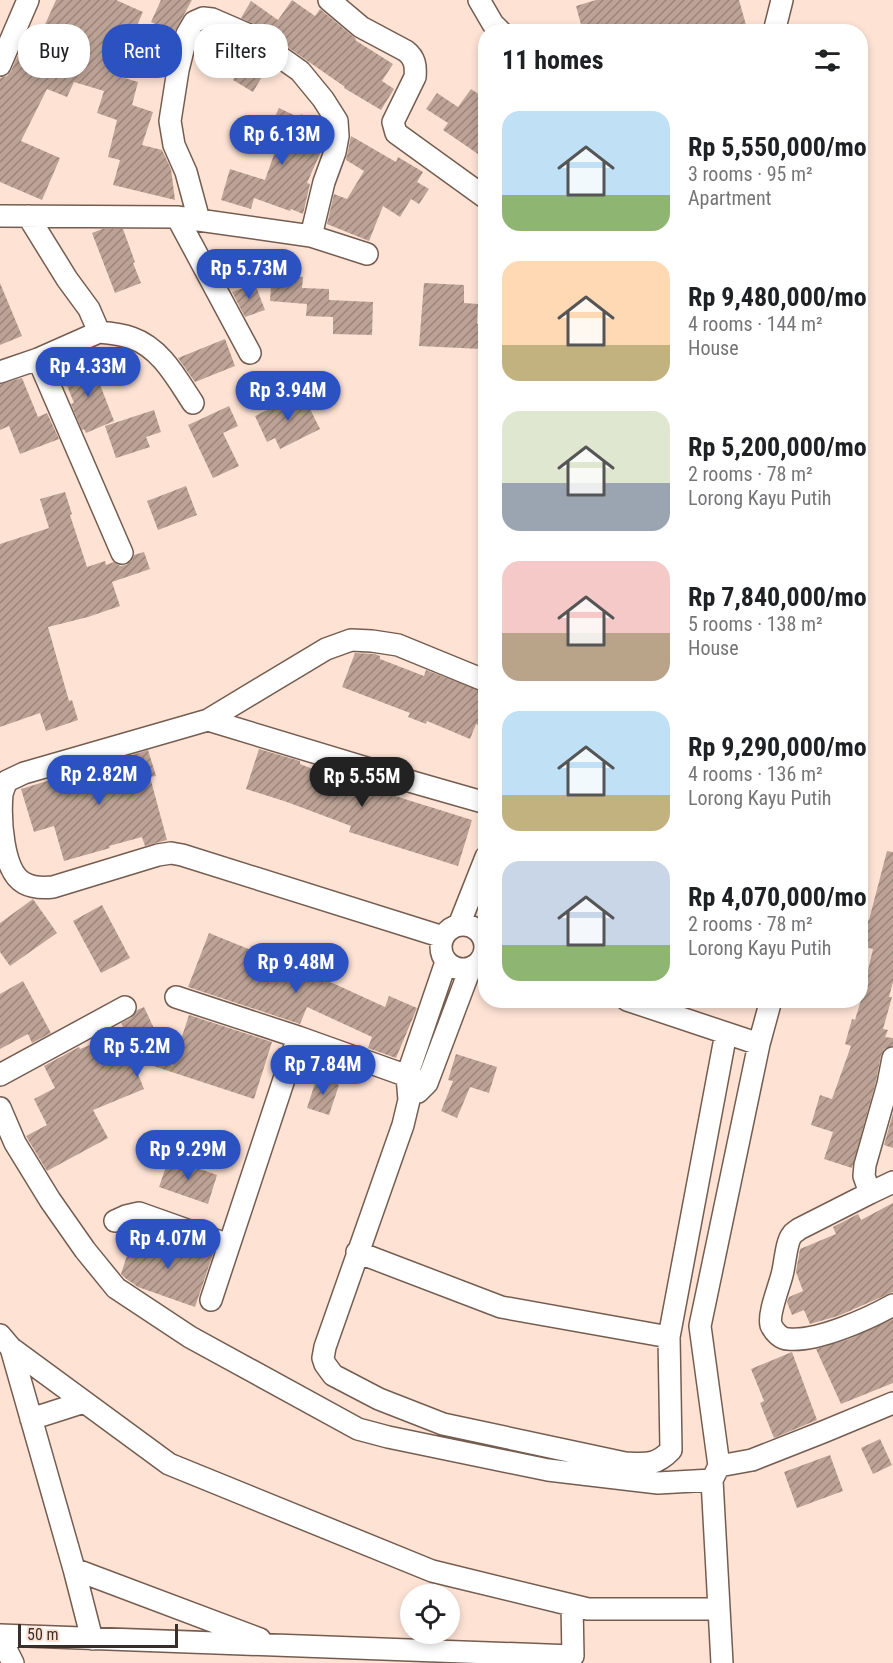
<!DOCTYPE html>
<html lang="en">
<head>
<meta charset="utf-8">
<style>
  body { margin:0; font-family:"Roboto Condensed",sans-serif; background:#f6f6f6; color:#202124; height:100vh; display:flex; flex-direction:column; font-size:22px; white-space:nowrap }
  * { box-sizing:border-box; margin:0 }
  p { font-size:20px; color:#757577 }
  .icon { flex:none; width:33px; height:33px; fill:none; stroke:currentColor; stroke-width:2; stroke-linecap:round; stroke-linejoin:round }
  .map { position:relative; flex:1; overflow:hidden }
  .drawer { position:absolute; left:478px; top:24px; width:390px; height:984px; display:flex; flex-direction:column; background:#fff; border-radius:24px; box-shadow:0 3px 9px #0003 }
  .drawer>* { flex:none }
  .guide { position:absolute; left:18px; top:24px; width:370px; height:54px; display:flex; gap:12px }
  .fabs { position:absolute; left:400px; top:1584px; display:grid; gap:12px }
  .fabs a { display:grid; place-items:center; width:60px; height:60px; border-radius:50%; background:#fff; box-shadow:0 3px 9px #0003; font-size:30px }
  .scale { position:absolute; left:18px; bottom:15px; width:160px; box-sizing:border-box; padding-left:6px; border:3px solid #392e29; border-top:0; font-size:16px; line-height:21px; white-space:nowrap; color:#392e29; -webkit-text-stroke:4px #fee3d5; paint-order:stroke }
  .price { position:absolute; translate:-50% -51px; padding:0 14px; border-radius:21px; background:#2c51c1; color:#fff; font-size:20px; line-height:39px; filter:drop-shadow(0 2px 3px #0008) }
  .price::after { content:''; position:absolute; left:50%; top:36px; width:18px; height:14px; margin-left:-9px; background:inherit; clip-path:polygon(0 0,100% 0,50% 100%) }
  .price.selected { background:#222; color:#fff }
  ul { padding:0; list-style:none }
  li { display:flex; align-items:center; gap:18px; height:150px; padding:0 24px }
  li span { display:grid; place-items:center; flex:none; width:168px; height:120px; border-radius:18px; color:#555 }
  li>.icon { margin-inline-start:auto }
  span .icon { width:72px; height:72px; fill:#fffc; stroke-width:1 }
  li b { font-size:26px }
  h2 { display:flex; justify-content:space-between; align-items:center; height:72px; padding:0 24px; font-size:26px }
  .tag { padding:0 21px; border-radius:24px; background:#fff; box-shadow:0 3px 9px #0003; font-size:21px; line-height:54px }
  .tag.selected { background:#2c51c1; color:#fff }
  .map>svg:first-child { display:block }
  .building { fill:url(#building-hatch) }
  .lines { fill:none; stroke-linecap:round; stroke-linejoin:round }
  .minor-casing { stroke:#745d50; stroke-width:24 }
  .minor { stroke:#fff; stroke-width:21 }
</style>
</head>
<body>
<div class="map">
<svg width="893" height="1663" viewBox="0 0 893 1663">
  <defs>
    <pattern id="building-hatch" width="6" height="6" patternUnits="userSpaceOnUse" patternTransform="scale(1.5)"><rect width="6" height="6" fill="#bda396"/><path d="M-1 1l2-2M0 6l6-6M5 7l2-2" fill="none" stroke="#9b857a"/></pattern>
  </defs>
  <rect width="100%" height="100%" fill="#fee3d5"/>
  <!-- building -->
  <path class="building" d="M 56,0 L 116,0 L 143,12 L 115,75 L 138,82 L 132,105 L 153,112 L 142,145 L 162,150 L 171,169 L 175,200 L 113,185 L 120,160 L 108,157 L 117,120 L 97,113 L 104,91 L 74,82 L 67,97 L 47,89 L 21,141 L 60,158 L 42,200 L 0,182 L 0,78 L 7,76 L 11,71 L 23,44 L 34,49 Z
    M 161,0 L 192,0 L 174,33 L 151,22 Z
    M 292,0 L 315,16 L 320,9 L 356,39 L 355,40 L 393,64 L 382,81 L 394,89 L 381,110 L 344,88 L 345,87 L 256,25 L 241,18 L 251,1 L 278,20 Z
    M 596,0 L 739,0 L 748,32 L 583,32 L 576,6 Z
    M 228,40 L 243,46 L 269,65 L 253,92 L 233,80 L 237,73 L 215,60 Z
    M 471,89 L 486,99 L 486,142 L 478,154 L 443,130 L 448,123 L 426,109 L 437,93 L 458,107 Z
    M 279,108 L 300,118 L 301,114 L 324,125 L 325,135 L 323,147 L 307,183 L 310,184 L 303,214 L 291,209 L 290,211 L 254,198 L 251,209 L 221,200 L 230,169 L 265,180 L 277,146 L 264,140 Z
    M 351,136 L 396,162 L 398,157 L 423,172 L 417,182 L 429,189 L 419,204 L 411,199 L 400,217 L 383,206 L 369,241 L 327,224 L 334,194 L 347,199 L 364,171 L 346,160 Z
    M 102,229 L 123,229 L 135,262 L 133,263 L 141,283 L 115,293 L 92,233 Z
    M 282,275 L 303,277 L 302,288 L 329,289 L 329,300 L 373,302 L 372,335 L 333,334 L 333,317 L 306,316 L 307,304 L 270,301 L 271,287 L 281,287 Z
    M 0,283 L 22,336 L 0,345 Z
    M 424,283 L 464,285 L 464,303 L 478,304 L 477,324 L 482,324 L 481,349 L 419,346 Z
    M 255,284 L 265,310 L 245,317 L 232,292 Z
    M 225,339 L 235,366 L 195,382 L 178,358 Z
    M 91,361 L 114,421 L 86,433 L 84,429 L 82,430 L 71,404 L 74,403 L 62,373 Z
    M 22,378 L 38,417 L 47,413 L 59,439 L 20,454 L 9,426 L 0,430 L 0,384 Z
    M 302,393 L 320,429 L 280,449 L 275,438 L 267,442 L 255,416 Z
    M 229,406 L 238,426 L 223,433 L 239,466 L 213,478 L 188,425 Z
    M 154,410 L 161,432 L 146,437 L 150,447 L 116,458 L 105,426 Z
    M 186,486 L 197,515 L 158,530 L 147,501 Z
    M 65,492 L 72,514 L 70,515 L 87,567 L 105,561 L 106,565 L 114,562 L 120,566 L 126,565 L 132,561 L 134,555 L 144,552 L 150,569 L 112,582 L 120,606 L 88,617 L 48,627 L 69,701 L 72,700 L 78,720 L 46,731 L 40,713 L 0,727 L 0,544 L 49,528 L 40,499 Z
    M 355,653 L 375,654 L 380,656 L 380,659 L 424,676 L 426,670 L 486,693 L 486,728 L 476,724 L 470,739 L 427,721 L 426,724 L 408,717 L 410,713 L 342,687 Z
    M 259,749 L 300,761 L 300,764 L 362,788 L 363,786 L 472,820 L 458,866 L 349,832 L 351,826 L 287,802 L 246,789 Z
    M 148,750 L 156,776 L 150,777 L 167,840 L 145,846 L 142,837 L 109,846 L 110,848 L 64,861 L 54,826 L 34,832 L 21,789 Z
    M 887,851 L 893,852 L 893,982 L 889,997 L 892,997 L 883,1029 L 888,1030 L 885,1037 L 893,1038 L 893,1046 L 884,1049 L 881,1055 L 876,1081 L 852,1168 L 824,1159 L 833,1132 L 811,1125 L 820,1095 L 832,1099 L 851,1046 L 845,1044 L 852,1019 L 855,1020 L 861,1000 L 873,949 L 861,946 L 861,932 L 865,918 L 869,920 Z
    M 33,899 L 57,933 L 10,966 L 0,952 L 0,923 Z
    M 102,905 L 130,958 L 101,973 L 73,921 Z
    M 209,933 L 337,985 L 385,1007 L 389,996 L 417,1008 L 396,1058 L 368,1048 L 372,1037 L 307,1007 L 300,1024 L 188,987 Z
    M 23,981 L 51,1033 L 32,1043 L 28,1034 L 0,1049 L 0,994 Z
    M 144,1007 L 172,1067 L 189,1015 L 272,1042 L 254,1099 L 132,1059 L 144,1089 L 93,1110 L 108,1138 L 47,1171 L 26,1136 L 47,1125 L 34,1099 L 55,1088 L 44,1066 L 79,1047 L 80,1049 L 125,1031 L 121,1023 L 131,1018 L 137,1010 Z
    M 456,1054 L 497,1067 L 489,1093 L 470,1087 L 457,1118 L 441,1111 L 453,1081 L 448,1080 Z
    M 317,1077 L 339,1085 L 329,1115 L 307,1108 Z
    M 893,1113 L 893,1148 L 884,1145 Z
    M 169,1158 L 217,1175 L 208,1204 L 159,1187 Z
    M 893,1203 L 893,1292 L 838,1316 L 810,1324 L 804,1310 L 792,1315 L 787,1302 L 789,1297 L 803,1291 L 796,1272 L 800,1249 L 836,1234 L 833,1227 L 858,1214 L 861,1220 Z
    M 167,1238 L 213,1254 L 195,1307 L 138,1287 L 125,1278 L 121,1274 L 132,1240 L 163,1250 Z
    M 893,1319 L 893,1383 L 841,1404 L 816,1349 L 847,1340 Z
    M 792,1352 L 817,1420 L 774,1438 L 760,1403 L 764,1401 L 751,1369 Z
    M 880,1439 L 892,1465 L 873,1474 L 861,1448 Z
    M 830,1455 L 843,1491 L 797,1508 L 784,1472 Z"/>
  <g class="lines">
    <!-- minor casing -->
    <g class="minor-casing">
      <path id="minor" d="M 329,0 L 361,27 L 406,51 C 415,58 416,66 415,77 L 393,122 L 396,133 L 486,198
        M 479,0 L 493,24 L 501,32
        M 774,32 L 782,0
        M 0,65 L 28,0
        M 0,216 L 177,217 L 311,236 L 367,254
        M 177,217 L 250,353
        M 199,220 L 186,172 L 174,145 L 170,121 L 178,70 L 187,34 L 194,22 L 203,18 L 212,19 L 249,35 L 300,71 L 323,99 L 337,121 L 338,136 L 335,152 L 324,182 L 311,236
        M 99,332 C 110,333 121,334 132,338 C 161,348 177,379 193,403
        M 38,359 L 122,553
        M 0,372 L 38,359 L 99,332 L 89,309 L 67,279 L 28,216
        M 208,720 L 416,783 L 486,803
        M 459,925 L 486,857
        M441 947a22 22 0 1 1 44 0a22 22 0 1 1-44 0Z
        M 443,937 L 182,855 L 171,853 L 158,855 L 53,887 C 44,888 33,888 24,883 C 2,871 0,817 2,794 C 3,790 5,785 7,781 L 24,773 L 208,720 L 326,649 L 351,640 L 372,641 L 398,645 L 486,681
        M 446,962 L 407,1076 L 409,1100 L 403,1125 L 325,1347 L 323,1358 L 325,1364 L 333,1375 L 379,1399 L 443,1424 L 625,1463 C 645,1464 656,1466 671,1450 L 669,1337 L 726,1033
        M 176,997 L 298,1037 L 427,1083
        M 627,1000 L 759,1044
        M 893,1058 L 888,1084 L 865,1165 L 864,1176 L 870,1193 L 893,1182
        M 0,1075 L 125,1007
        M 418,1092 L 427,1083 L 470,969
        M 0,1108 L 15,1143 L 50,1200 L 85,1250 L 116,1288 L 190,1337 L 358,1429 L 388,1437 L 548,1470 L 658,1483 L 712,1480
        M 870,1193 L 799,1229 C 797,1231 794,1232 792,1235 C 786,1242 785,1265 782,1275 C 779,1287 768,1314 771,1325 C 774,1332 781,1339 788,1339 C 817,1342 868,1319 893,1305
        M 115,1221 L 126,1216 L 139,1213 L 229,1245
        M 357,1252 L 501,1307 L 669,1337
        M 211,1300 L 298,1037
        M 0,1335 L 11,1348 L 169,1464 L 432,1571 L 588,1609 L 719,1609
        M 11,1348 L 74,1569 L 260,1639
        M 31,1419 L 84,1402
        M 719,1466 L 752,1460 L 823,1432 L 893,1403
        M 74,1569 L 92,1639
        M 0,1635 L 573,1656 L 572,1605
        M 0,1637 L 13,1663
        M 722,1663 L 712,1480 L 719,1466 L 700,1326 L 759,1044 L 771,1000"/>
    </g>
    <!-- minor -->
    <use href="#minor" class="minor"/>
  </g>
</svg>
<div class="fabs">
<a><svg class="icon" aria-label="locate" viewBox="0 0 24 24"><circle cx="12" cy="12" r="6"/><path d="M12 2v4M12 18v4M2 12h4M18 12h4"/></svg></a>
</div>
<div class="scale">50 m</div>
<b class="price" style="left:282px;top:166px">Rp 6.13M</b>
<b class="price" style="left:249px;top:300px">Rp 5.73M</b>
<b class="price" style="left:88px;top:398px">Rp 4.33M</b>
<b class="price" style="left:288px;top:422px">Rp 3.94M</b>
<b class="price" style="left:99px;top:806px">Rp 2.82M</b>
<b class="price selected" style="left:362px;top:808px">Rp 5.55M</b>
<b class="price" style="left:296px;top:994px">Rp 9.48M</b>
<b class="price" style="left:137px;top:1078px">Rp 5.2M</b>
<b class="price" style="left:323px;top:1096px">Rp 7.84M</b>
<b class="price" style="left:188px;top:1181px">Rp 9.29M</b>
<b class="price" style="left:168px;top:1270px">Rp 4.07M</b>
<div class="guide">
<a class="tag">Buy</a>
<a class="tag selected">Rent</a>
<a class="tag">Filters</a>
</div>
<section class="drawer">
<h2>11 homes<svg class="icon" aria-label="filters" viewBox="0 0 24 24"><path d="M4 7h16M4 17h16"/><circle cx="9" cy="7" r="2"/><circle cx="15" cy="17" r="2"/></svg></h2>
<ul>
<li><span style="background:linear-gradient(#bfe0f5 70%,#8fb573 0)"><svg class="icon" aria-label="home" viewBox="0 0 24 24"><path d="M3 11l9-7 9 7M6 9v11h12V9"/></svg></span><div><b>Rp 5,550,000/mo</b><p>3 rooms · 95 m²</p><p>Apartment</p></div></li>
<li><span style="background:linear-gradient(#ffd9b3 70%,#c2b280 0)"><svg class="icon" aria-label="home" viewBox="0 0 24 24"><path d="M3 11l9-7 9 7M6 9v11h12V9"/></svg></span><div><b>Rp 9,480,000/mo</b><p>4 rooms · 144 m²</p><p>House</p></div></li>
<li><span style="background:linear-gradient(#dfe7d0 60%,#9aa5b1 0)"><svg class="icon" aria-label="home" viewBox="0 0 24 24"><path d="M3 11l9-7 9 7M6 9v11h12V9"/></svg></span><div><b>Rp 5,200,000/mo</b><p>2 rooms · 78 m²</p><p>Lorong Kayu Putih</p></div></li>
<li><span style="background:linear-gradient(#f6c9c9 60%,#b9a48a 0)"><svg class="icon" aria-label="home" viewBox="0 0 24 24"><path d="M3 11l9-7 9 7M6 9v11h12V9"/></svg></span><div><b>Rp 7,840,000/mo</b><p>5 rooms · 138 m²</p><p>House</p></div></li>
<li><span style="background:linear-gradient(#bfe0f5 70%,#c2b280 0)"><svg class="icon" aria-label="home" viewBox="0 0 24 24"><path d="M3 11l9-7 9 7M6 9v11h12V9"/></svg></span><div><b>Rp 9,290,000/mo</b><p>4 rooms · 136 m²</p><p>Lorong Kayu Putih</p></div></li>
<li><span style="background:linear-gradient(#c9d6e8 70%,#8fb573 0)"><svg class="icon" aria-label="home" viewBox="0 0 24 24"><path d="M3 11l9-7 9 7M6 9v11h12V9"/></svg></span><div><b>Rp 4,070,000/mo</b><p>2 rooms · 78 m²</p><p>Lorong Kayu Putih</p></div></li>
</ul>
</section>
</div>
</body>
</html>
